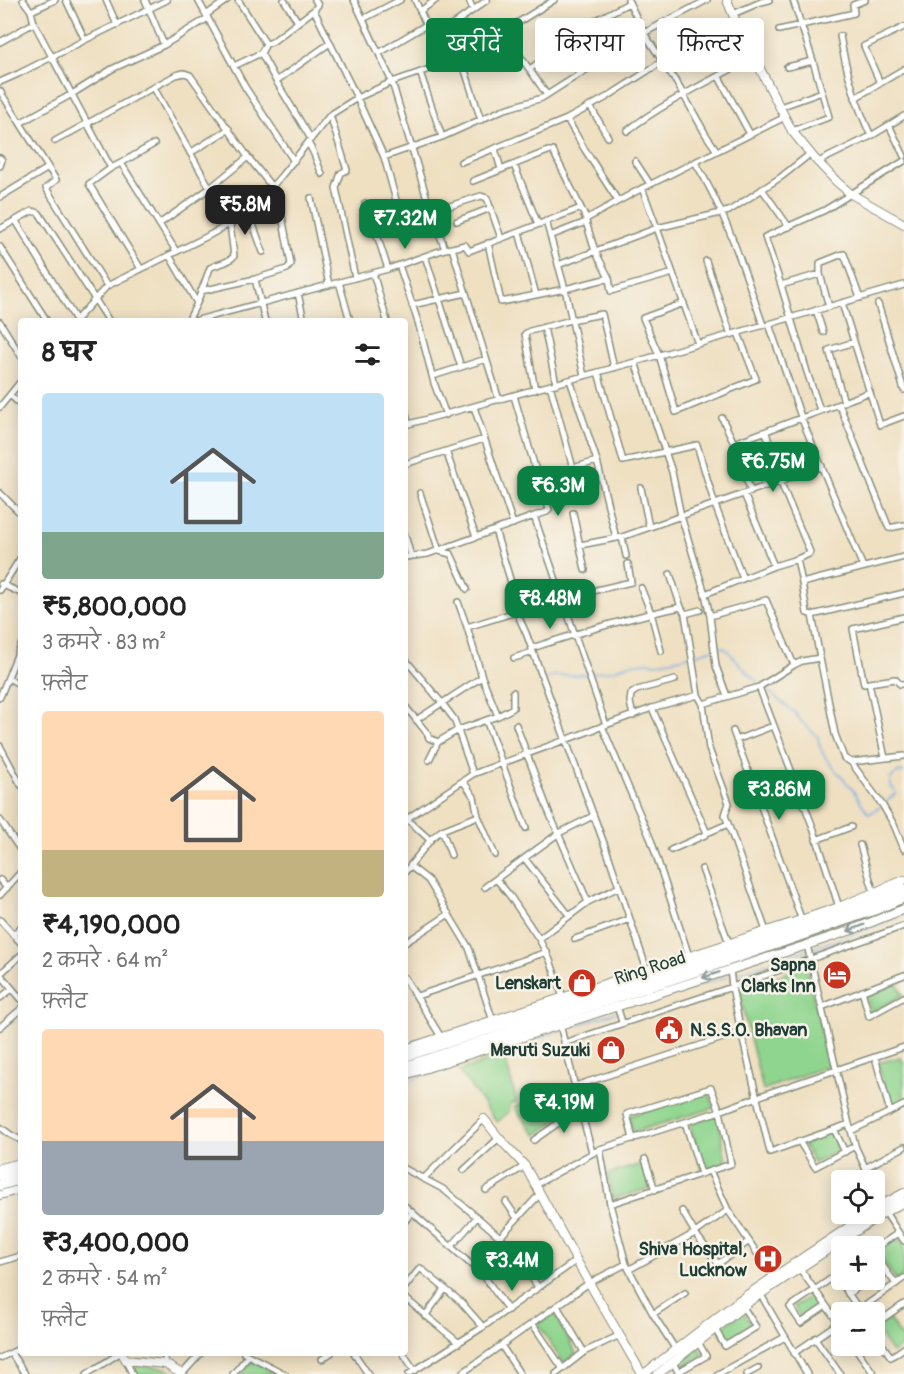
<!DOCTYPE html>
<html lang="hi">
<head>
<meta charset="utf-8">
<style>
  body { margin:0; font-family:Pangolin,"Playpen Sans Deva",sans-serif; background:#f2f2f2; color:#222; height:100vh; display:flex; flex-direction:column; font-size:22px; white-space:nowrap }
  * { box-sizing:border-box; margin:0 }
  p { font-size:20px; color:#767676 }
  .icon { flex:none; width:33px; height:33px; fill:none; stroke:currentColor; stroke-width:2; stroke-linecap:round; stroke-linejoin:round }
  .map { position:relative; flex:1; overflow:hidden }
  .panel { position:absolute; left:18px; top:318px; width:390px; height:1038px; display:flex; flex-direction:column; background:#fff; border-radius:6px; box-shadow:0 3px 15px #0003 }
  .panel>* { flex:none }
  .top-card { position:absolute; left:426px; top:18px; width:387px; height:54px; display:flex; gap:12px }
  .buttons { position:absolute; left:831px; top:1170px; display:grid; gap:12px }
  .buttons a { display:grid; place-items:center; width:54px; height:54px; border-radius:6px; background:#fff; box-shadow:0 3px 15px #0003; font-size:30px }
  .price { position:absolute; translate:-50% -51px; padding:0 14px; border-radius:12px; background:#0b8043; color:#fff; font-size:20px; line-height:39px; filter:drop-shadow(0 2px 3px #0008) }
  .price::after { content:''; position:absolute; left:50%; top:36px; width:18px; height:14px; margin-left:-9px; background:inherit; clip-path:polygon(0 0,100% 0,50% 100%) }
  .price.active { background:#222; color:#fff }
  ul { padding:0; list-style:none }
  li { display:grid; align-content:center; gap:12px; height:318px; padding:0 24px }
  li span { display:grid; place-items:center; height:186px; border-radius:6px; color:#555 }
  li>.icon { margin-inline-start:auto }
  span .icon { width:108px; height:108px; fill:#fffc; stroke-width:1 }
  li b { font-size:26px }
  h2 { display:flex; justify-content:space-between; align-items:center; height:72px; padding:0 24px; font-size:26px }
  .chip { padding:0 21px; border-radius:6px; background:#fff; box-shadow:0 3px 15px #0003; font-size:21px; line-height:54px }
  .chip.active { background:#0b8043; color:#fff }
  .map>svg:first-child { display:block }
  .green { fill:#90d58f; stroke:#588962; stroke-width:1.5 }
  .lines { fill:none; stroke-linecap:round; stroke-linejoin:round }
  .stream { stroke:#75ace4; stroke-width:1.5 }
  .street-casing { stroke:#878e7b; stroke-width:8 }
  .secondary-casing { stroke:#878e7b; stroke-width:10 }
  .highway-casing { stroke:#878e7b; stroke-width:13 }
  .street { stroke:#fff; stroke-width:5 }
  .secondary { stroke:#fff; stroke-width:8 }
  .highway { stroke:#fff; stroke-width:10 }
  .oneway { stroke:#8f9e9a }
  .labels { text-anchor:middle; stroke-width:5; stroke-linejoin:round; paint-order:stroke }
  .poi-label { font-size:18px; font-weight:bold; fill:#1f3d34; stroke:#f7f3e8; text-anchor:end }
  .street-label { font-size:18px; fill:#1f3d34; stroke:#f7f3e8 }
</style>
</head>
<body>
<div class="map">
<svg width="904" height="1374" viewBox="0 0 904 1374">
  <rect width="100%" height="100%" fill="#f7f3e8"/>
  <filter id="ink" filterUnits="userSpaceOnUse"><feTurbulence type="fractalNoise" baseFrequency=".0167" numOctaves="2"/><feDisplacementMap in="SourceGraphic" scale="12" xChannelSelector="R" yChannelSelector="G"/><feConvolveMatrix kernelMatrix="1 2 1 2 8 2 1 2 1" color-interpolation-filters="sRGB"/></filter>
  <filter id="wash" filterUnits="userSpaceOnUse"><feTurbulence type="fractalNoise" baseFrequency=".008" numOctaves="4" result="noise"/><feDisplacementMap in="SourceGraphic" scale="24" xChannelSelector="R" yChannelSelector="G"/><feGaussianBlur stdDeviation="1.35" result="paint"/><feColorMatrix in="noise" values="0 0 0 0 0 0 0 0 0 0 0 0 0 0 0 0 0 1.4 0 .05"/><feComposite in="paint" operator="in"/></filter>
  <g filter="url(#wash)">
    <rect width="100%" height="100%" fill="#efe0c2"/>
    <!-- green -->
    <path class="green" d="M 806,966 L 829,1065 L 763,1090 L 738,990 Z
      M 897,983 L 903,995 L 871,1013 L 866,997 Z
      M 504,1055 L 517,1102 L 510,1104 L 509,1112 L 497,1122 L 459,1071 Z
      M 900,1057 L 904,1063 L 904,1102 L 890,1108 L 878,1063 Z
      M 569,1090 L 577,1106 L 536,1135 L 514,1107 Z
      M 708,1090 L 714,1108 L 633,1132 L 629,1116 Z
      M 718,1114 L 726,1163 L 702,1170 L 690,1124 Z
      M 830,1132 L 839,1151 L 814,1163 L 802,1143 Z
      M 642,1164 L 652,1188 L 612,1199 L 608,1174 Z
      M 897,1236 L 904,1246 L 904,1275 L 896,1280 L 876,1251 Z
      M 811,1295 L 820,1307 L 802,1320 L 794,1307 Z
      M 554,1312 L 576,1354 L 563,1363 L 538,1324 Z
      M 743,1312 L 753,1326 L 726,1342 L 719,1330 Z
      M 889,1319 L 904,1341 L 904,1345 L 892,1353 L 875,1329 Z
      M 699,1347 L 703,1355 L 680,1368 L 678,1363 Z
      M 253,1360 L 273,1373 L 272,1374 L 241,1374 Z
      M 132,1365 L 166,1368 L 175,1374 L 137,1374 Z"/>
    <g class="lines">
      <!-- stream -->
      <path class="stream" d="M 717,648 L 724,647 L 750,675 L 760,684
        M 694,655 L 713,649
        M 547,679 L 554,676 L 579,675 L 614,670 L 629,664 L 647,662 L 656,663 L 690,656
        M 763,687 L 795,713 L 801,721 L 818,737 C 819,758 840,773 852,789 C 858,797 863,806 869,814 L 880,807
        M 884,804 L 896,793 L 891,786 L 890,780 C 893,775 898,772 904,772
        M 732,975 L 860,932 L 904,914
        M 646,1003 L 728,976
        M 405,1082 L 616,1012"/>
    </g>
  </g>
  <g filter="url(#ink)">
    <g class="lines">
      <!-- street casing -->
      <g class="street-casing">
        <path id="street" d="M 66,0 L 85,40 L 52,57 L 111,168 L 89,184 L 141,269
          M 106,0 L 117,25
          M 145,0 L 164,45
          M 198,0 L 245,87 L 294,161
          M 238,0 L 266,44
          M 284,0 L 298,22
          M 315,0 L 318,5 L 314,10 L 357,98 L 392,82 L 431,212 L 445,249
          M 354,0 L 392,82 L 461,58 L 554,0
          M 415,0 L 444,63
          M 469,0 L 473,10
          M 707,0 L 644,33 L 678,85 L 706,135 L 717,151
          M 31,11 L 55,0
          M 420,11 L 436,0
          M 733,14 L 761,2 L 769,0
          M 206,15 L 227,0
          M 363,19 L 400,0
          M 779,30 L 854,13 L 853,5 L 865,0
          M 503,31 L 547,95
          M 840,36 C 846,71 856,104 871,136
          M 433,39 L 487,0
          M 85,40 L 167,0
          M 0,42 L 34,23
          M 261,53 L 276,81 L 311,139
          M 379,53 L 426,25
          M 461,58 L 481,120
          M 234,66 L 261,53 L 266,44 L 272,42 L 314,10
          M 787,67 L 813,61
          M 530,69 L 563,44 L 579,29 L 629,3
          M 420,72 L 442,137
          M 719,77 L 750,134
          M 276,81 L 330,43
          M 0,82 L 18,74 L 52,57 L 34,23 L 31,11 L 23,0
          M 880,83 L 864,46 L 904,27
          M 154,88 L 230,224 L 234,256 C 228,264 218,263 210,268 L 197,303
          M 0,91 L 20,123 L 72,94 L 112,69 L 164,45 L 208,18
          M 855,98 L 904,69
          M 590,106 L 608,137
          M 780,107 L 822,92
          M 330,115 L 347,170 L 341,173 L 336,188 L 355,278
          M 20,123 L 56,180 L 46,188 L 107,286
          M 889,125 L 904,156
          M 627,131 C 666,101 711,81 753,57
          M 792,131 L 829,117 L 813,61 L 793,0
          M 55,141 L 176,75 L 184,73 L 190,75 L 248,157 L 272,187 L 279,200 L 291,264 L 287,269 L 255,279 L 201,291
          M 308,143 C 315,153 317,163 322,174
          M 495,149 L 501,169
          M 190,153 L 229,129
          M 384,157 L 442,137 L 502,110 L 542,98 L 644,33 L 628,0
          M 0,158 L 2,160 L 0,166
          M 635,161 L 650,184
          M 461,162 L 567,119
          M 695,162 C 726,212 744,270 763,325
          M 818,162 L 871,136 L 904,116
          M 121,163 L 154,144
          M 514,165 L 538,224
          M 111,168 L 121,163 L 176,251
          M 473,181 L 548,151 L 553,151 L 581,208
          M 762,189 L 789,227
          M 0,197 L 48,168
          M 311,198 L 329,285
          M 618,201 L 585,150 L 567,119 L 607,97 L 663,61 L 736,22
          M 365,203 L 375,229
          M 249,213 L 263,252
          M 401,218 L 431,212 L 481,196 L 487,198 L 501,238
          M 586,219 L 586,222 L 595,251 L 609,278
          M 16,221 L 76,320
          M 457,221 L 491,208
          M 546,221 L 565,289 L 584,376
          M 159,224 L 210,188 L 248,157
          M 0,229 L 32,211 L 39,213 L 109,321
          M 519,232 L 536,295
          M 550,236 L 586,222
          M 488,243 L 501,302 L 565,289 L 609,278 L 611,291 L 673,273
          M 0,247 L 47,321
          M 452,248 L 465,245 L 469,251 L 581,208 L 586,219 L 635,192 L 785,117
          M 169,255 L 197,303 L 188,321
          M 425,256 L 461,367
          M 706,261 L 731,335
          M 399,265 L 418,322 L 434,383 L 446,415
          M 558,265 L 657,228 L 642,188
          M 373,273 L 387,321
          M 820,274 L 820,263 L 840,255 L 844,254 L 860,298
          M 255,279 L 265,321
          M 339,282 L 350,321
          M 781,285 L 807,372 L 820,410
          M 298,293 L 304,321
          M 684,303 L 643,318 L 659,355 L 676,412 L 756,379 L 738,333
          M 842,303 L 880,425 L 904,416
          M 878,304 L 904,390
          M 412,305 L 466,293
          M 829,307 L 820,274 L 781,285 L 765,237 L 825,210 L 904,161
          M 816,310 L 823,332
          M 75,321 L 107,286 L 208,236 L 249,213 L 282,175 L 330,115 L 357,98 L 384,157 L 401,218 L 375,229 L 388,269
          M 194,321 L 388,269 L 445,249 L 452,248 L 499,400
          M 0,322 L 21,356
          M 544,327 L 556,384
          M 698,344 L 657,228 L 729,211 L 781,177 L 810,154
          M 635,362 L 764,325
          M 598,372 L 623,461 L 697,445 L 715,505 L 743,579
          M 433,376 L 486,359
          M 550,385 L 573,468
          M 535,390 L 525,334 L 530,331 L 571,320 L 602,314 L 614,368
          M 10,395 L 21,405
          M 514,396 L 538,478 L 597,461 L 570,380
          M 843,402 L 870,392
          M 844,402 L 829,350 L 854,342
          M 0,407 L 21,381
          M 474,407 L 513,524
          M 405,408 L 408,424
          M 722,418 L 734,443 L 751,492
          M 405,425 L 635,362 L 672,472 L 681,516 L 822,466
          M 766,432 L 780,481 L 810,552 L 809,554 L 797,559
          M 734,443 L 839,404 L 889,528 L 904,525
          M 446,451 L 476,537
          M 597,461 L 616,538
          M 405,464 L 484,439
          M 641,488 L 649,527
          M 0,493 L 21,514
          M 420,493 L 439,551 L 451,554 L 467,589
          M 744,494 L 774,566
          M 573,513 L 585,570
          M 534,516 L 547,512 L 549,509 L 538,478
          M 495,530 L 510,579 L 516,611 L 526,633 L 609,857 L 647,970
          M 405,535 L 411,556
          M 622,537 L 626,556
          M 580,545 L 622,537 L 681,516 L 705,594 L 774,566 L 797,559 L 802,583
          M 405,557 L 428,554 L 534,516 L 606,725
          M 863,567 L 801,417 L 769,324 L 904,285
          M 670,574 L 681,607
          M 1,584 L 21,593
          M 641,588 L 651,613 L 661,651
          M 0,590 L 21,557
          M 705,594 L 710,616 L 766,600 L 794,665
          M 458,602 L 467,627
          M 685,614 L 698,695
          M 812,615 L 807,613 L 802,583 L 904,557
          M 710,616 L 716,666 L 727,696
          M 532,648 C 581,632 630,617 681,607 L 685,614 L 700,610
          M 514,658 L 533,652
          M 820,658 L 812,615 L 904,593
          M 405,659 L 442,703 L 482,677
          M 8,678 L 21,685
          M 869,683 L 864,684 L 853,629 L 904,617
          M 759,687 L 814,830 L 839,907
          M 513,692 L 513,708 L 498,716 L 482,677 L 467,627 L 562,598 L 631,582 L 628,564
          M 0,697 L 21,645
          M 703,704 L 709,749 L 729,803 L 725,815 L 766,931
          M 405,706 L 427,733 L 429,738 L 438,742
          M 652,708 L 707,833 L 705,835 L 671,850
          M 633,716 L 630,702 L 631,694 L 637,690 L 675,680
          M 416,720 L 442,703 L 454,719 L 473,774
          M 486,720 L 526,828
          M 516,725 L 548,810 L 588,902
          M 602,726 L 651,840 L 689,956
          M 733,731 L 754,787 L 802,921
          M 736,740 L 773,726
          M 0,746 L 21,785
          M 885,758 L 869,683 L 895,679 L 900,684 L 904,684
          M 429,760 L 438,742 L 458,730 L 498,716
          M 851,762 L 883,806 L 894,825 L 904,849
          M 478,816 L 495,855
          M 407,819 L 430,840
          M 0,820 L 21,851
          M 405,820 L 473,774 L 652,708 L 698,695 L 703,704 L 759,687 L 794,665 L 802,661 L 820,658 L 835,734 L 844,758 L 851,762 L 904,756
          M 442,830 L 451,855
          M 707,833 L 728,824
          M 816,840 L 851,827
          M 860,845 L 874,893
          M 525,859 L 569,915
          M 410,866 L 428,880 L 469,948 L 493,1021
          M 702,869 L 730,946
          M 405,872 L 432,838 L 442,830 L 478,816 L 474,797 L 463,781
          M 0,880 L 7,888
          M 497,880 L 510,896 L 539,939 L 550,960 L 563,997
          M 485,887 L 559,833 L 593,816
          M 0,895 L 21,872
          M 0,920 L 21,943
          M 13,935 L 21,927
          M 539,939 L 588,902 L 619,887
          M 575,939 L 630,919
          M 405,943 L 449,914
          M 807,945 L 849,1124 L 856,1148 L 871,1180
          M 730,969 L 732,987 L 741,1032 L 770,1152 L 849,1124
          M 0,974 L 21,999
          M 0,974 L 21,955
          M 405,978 L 441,1037
          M 862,991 L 869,1016 L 904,997
          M 417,996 L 547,952
          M 0,998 L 12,989
          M 617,1006 L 622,1022
          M 822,1007 L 904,975
          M 560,1024 L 580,1108 L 592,1152
          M 0,1027 L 21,1009
          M 564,1043 L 732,987 L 904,926
          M 875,1057 L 890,1112
          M 575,1086 L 741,1032
          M 685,1122 L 701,1174
          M 0,1127 L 11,1135 L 21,1140
          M 834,1129 L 845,1152
          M 851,1131 L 904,1105
          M 534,1140 L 580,1108
          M 799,1141 L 815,1167 L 855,1146
          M 600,1149 L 610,1204 L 626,1264 L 653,1314 L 676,1350
          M 645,1159 L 655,1190
          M 865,1168 L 904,1147
          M 405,1169 L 443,1189 L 477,1217 L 500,1237 L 513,1251 L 538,1287
          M 464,1170 L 499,1138
          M 710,1171 L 728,1210 L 775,1280
          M 423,1179 L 484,1119
          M 535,1185 L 600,1149 L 720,1111 L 771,1092 L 904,1047
          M 486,1190 L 525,1166
          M 874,1190 L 881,1206 L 904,1241
          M 506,1202 L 517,1218
          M 610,1204 L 731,1164 L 720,1111 L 711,1088 L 627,1114 L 633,1139
          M 405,1206 L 484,1276 L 508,1310
          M 682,1211 L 695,1233 L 718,1264 L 749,1241
          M 405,1221 L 412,1212
          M 500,1237 L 540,1194
          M 451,1247 L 477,1217
          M 874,1249 L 898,1233
          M 874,1254 L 896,1284
          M 0,1262 L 21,1256
          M 630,1269 L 695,1233 L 728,1210
          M 800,1269 L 842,1328
          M 836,1275 L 860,1311
          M 405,1287 L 420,1268 L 461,1302 L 483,1327
          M 848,1294 L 868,1281 L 866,1280
          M 761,1295 L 807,1374
          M 405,1298 L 459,1343
          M 557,1306 L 584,1352
          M 826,1306 L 801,1323 L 790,1307 L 842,1271
          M 859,1310 L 904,1278
          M 653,1314 L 685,1293
          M 425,1316 L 445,1289
          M 532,1323 L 563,1369
          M 874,1325 L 904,1304
          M 715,1329 L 725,1346 L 756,1327 L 743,1307
          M 874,1333 L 891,1357 L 904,1348
          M 815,1338 L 840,1374
          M 501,1345 L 520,1374
          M 854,1346 L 874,1374
          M 11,1353 L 25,1374
          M 165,1353 L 165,1364
          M 244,1353 L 285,1374
          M 354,1353 L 368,1374
          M 403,1353 L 415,1371
          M 794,1353 L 838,1323
          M 0,1358 L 21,1348
          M 322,1359 L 331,1353
          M 126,1360 L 132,1374
          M 673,1362 L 678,1372 L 706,1356 L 698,1342
          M 87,1374 L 120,1353
          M 182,1374 L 201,1353
          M 233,1374 L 248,1356
          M 409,1374 L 483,1327 L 577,1260
          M 461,1374 L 589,1283 L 626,1264
          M 556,1374 L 584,1352 L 620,1335
          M 718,1374 L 785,1337
          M 747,1374 L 758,1368"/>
      </g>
      <!-- secondary casing -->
      <g class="secondary-casing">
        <path id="secondary" d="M 727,0 L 736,22 L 792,131 L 814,158 L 837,182 L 851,194 L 904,224
          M 405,1049 L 801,920 L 839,907 L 904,880
          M 405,1075 L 807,945 L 852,930 L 904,909
          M 484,1119 L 499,1138 L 525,1166 L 584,1274 L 642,1374
          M 0,1168 L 21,1163
          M 0,1195 L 21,1189
          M 874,1209 L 904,1193
          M 122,1353 L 126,1360 L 165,1364 L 182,1374
          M 644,1374 L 741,1299 L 868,1214
          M 658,1374 L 750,1301 L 885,1212 L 904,1202"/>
      </g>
      <!-- highway casing -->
      <g class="highway-casing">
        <path id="highway" d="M 405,1056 L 803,926 L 871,902 L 904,889
          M 405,1067 L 723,962 L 876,909 L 904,897
          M 0,1175 L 21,1169
          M 0,1185 L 21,1179"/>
      </g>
      <!-- street -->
      <use href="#street" class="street"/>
      <!-- secondary -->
      <use href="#secondary" class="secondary"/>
      <!-- highway -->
      <use href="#highway" class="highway"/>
    </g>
    <!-- one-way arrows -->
    <defs><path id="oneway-shaft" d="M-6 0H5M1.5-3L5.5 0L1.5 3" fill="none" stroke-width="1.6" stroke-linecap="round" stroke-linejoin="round" transform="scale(1.5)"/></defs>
    <g class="oneway">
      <use href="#oneway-shaft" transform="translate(856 928) rotate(159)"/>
      <use href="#oneway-shaft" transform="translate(711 975) rotate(162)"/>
    </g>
  </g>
  <!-- icons -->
  <defs>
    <g id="hotel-disc" transform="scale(1.5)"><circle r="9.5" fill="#c8321e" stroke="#f7f3e8"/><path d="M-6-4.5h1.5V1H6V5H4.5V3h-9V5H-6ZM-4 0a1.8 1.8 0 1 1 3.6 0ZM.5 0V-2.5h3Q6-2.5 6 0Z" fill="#fff"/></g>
    <g id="shop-disc" transform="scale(1.5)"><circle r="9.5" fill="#c8321e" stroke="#f7f3e8"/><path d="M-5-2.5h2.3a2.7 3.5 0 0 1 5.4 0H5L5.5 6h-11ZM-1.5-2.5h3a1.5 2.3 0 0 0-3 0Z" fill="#fff"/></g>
    <g id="civic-disc" transform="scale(1.5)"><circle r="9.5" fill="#c8321e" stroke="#f7f3e8"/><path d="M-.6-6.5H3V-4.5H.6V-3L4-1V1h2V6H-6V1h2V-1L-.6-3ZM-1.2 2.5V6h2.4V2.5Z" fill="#fff"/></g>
    <g id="hospital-disc" transform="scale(1.5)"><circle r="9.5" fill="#c8321e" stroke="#f7f3e8"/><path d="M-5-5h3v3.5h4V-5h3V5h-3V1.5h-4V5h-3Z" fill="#fff"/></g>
  </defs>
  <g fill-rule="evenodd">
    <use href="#hotel-disc" x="837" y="975"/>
    <use href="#shop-disc" x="582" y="983"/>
    <use href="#civic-disc" x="669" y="1030"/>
    <use href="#shop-disc" x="611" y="1050"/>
    <use href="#hospital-disc" x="768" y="1259"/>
  </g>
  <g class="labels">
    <!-- poi labels -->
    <g class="poi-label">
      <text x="816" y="971">Sapna<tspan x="816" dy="21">Clarks Inn</tspan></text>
      <text x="561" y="989">Lenskart</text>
      <text x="690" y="1036" text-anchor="start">N.S.S.O. Bhavan</text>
      <text x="590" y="1056">Maruti Suzuki</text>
      <text x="747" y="1255">Shiva Hospital,<tspan x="747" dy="21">Lucknow</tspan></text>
    </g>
    <!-- street labels -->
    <g class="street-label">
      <text transform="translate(650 968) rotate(-18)" y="6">Ring Road</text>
    </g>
  </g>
</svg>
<div class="buttons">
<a><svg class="icon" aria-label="locate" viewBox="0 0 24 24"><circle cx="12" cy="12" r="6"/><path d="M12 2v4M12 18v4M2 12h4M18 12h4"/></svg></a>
<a>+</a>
<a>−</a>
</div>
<b class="price active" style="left:245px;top:236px">₹5.8M</b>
<b class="price" style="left:405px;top:250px">₹7.32M</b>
<b class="price" style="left:773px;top:493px">₹6.75M</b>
<b class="price" style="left:558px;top:517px">₹6.3M</b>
<b class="price" style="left:550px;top:630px">₹8.48M</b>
<b class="price" style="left:779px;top:821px">₹3.86M</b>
<b class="price" style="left:564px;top:1134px">₹4.19M</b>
<b class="price" style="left:512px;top:1292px">₹3.4M</b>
<div class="top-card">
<a class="chip active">खरीदें</a>
<a class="chip">किराया</a>
<a class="chip">फ़िल्टर</a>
</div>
<section class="panel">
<h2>8 घर<svg class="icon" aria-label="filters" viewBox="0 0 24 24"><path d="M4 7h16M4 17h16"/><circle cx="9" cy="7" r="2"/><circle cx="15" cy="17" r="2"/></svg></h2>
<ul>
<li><span style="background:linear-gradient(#bfe0f5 75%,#7fa58c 0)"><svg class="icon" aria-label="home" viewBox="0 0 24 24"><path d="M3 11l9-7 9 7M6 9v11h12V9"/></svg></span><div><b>₹5,800,000</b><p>3 कमरे · 83 m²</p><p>फ़्लैट</p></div></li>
<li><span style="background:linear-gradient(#ffd9b3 75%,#c2b280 0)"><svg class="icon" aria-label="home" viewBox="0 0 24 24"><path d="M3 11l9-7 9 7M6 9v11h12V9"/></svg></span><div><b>₹4,190,000</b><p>2 कमरे · 64 m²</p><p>फ़्लैट</p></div></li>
<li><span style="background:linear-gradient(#ffd9b3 60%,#9aa5b1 0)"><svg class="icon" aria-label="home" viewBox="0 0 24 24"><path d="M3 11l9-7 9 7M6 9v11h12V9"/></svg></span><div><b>₹3,400,000</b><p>2 कमरे · 54 m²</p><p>फ़्लैट</p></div></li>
</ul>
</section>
</div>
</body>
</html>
